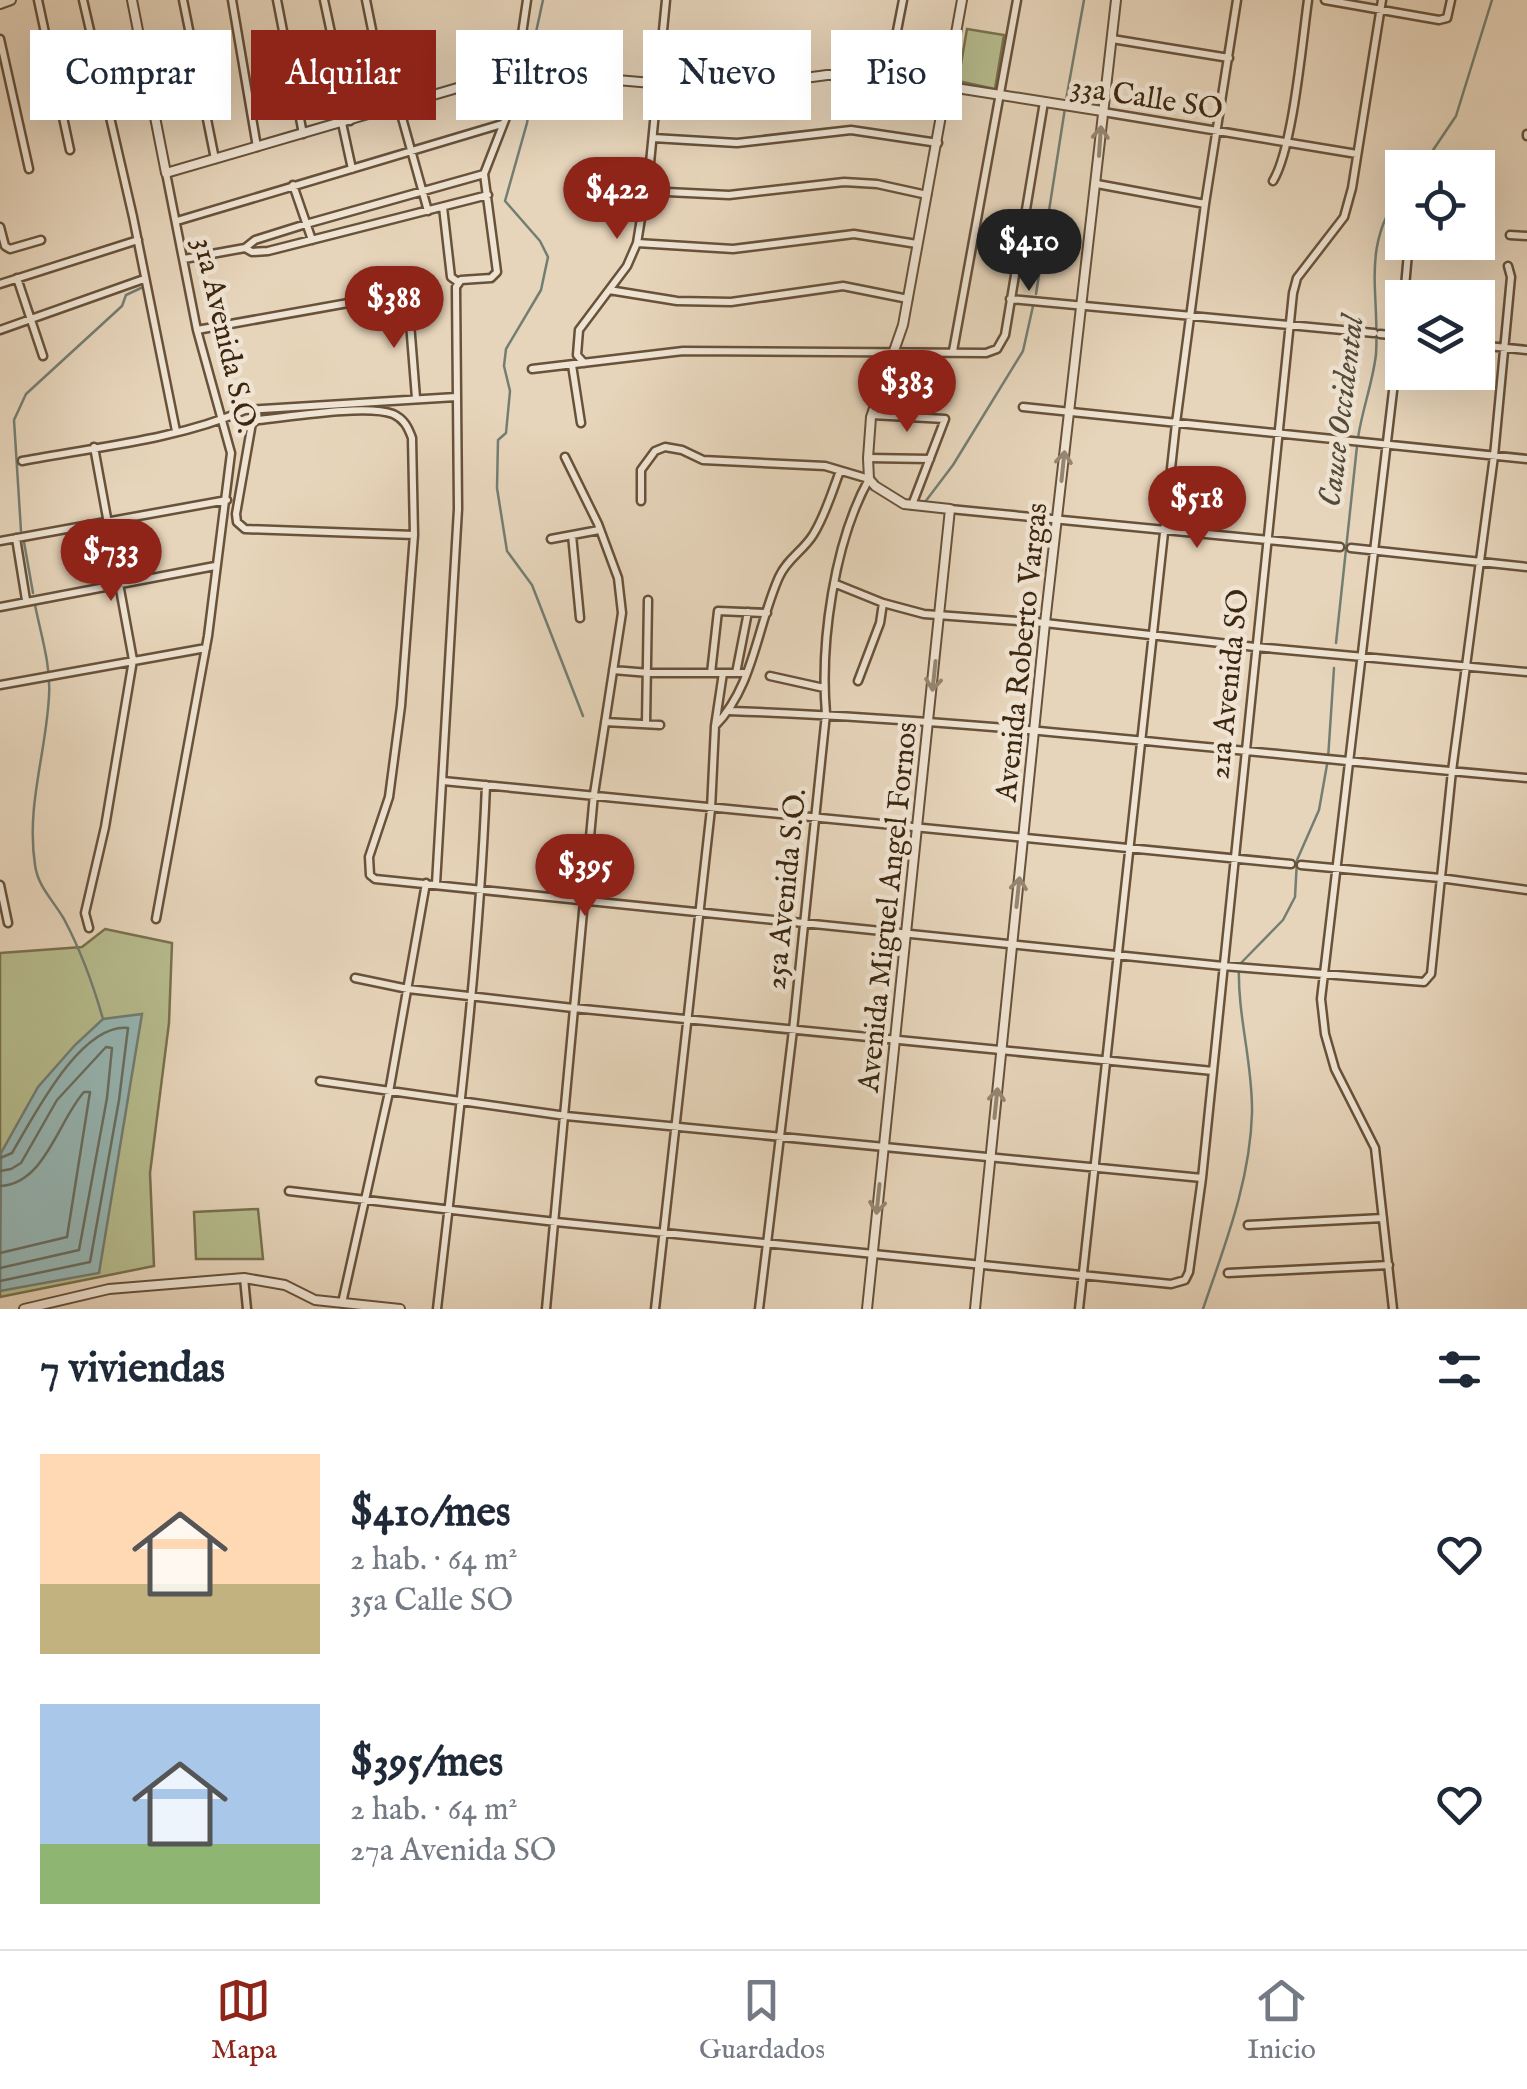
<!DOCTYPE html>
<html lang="es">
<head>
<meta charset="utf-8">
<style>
  body { margin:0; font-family:"IM FELL English",serif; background:#f2f2f3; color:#1f2937; height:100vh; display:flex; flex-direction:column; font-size:38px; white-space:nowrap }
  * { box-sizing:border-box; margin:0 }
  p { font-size:32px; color:#747a83 }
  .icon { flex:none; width:55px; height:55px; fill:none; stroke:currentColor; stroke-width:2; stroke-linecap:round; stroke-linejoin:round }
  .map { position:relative; height:1309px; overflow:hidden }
  .panel { display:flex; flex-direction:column; background:#fff; flex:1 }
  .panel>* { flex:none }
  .hud { position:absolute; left:30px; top:30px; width:1000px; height:90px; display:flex; gap:20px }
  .buttons { position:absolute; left:1385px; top:150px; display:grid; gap:20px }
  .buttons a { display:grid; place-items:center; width:110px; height:110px; border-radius:0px; background:#fff; box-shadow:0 10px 40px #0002; font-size:50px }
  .price { position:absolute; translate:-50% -85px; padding:0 22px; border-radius:35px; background:#8f2418; color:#fff; font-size:32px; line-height:65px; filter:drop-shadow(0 2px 5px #0008) }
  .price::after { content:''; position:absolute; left:50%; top:60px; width:30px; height:22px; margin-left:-15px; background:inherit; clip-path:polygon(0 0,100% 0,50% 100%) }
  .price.current { background:#222; color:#fff }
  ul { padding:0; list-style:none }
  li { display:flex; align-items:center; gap:30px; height:250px; padding:0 40px }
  li span { display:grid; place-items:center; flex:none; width:280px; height:200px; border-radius:0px; color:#555 }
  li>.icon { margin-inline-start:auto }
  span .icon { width:120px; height:120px; fill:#fffc; stroke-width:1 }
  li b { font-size:42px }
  h2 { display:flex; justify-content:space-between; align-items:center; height:120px; padding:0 40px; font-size:42px }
  .chip { padding:0 35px; border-radius:0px; background:#fff; box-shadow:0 10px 40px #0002; font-size:35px; line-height:90px }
  .chip.current { background:#8f2418; color:#fff }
  .dock { display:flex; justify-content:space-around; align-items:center; height:140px; border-top:2px solid #e0e1e3; background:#fff; font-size:28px; color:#747a83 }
  .dock a { display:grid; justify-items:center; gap:5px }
  .dock .current { color:#8f2418 }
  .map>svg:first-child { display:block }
  .green { fill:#b7bd8f; stroke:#7a724f; stroke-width:2.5 }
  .water { fill:#97b8b6; stroke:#737e73; stroke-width:2.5 }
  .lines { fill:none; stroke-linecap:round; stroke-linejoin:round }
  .shore { stroke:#6a7062; stroke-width:2.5 }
  .stream { stroke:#737e73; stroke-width:2.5 }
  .minor-casing { stroke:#68523a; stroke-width:11 }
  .tertiary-casing { stroke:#68523a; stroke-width:12 }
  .minor { stroke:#efe4d3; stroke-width:6 }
  .tertiary { stroke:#efe4d3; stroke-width:8 }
  .oneway { stroke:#968671 }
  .labels { text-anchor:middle; stroke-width:9; stroke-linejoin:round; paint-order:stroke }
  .street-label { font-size:30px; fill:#3e270f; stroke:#efe4d3 }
  .water-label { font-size:32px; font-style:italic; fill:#544b39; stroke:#efe4d3 }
</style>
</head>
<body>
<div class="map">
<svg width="1527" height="1309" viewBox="0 0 1527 1309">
  <rect width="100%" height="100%" fill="#e7d5bb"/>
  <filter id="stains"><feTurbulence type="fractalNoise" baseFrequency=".002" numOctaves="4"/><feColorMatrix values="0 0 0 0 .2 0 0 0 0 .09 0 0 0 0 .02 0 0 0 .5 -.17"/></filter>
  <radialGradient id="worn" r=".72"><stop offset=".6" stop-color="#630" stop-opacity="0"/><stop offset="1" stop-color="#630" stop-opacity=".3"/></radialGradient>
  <!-- green -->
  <path class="green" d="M 967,29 L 1004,35 L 995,89 L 958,81 Z
    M 105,929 L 172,943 L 169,1023 L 150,1173 L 154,1266 L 0,1297 L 0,953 L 82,947 Z
    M 258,1209 L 263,1259 L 196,1259 L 194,1212 Z"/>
  <!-- water -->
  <path class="water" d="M 142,1014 L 99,1273 L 0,1291 L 1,1153 L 38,1087 L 75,1045 L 103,1019 Z"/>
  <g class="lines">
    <!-- shore -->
    <path class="shore" d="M 0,1158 L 12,1153 C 33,1118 80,1023 128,1028 L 119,1100 L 90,1262 L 0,1281
      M 0,1171 L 11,1169 L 21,1163 L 57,1100 L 106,1047 L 112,1048 L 107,1098 L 79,1250 L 0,1268
      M 0,1186 C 45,1184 58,1121 84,1092 L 90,1092 L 67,1237 L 0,1253"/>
    <!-- stream -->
    <path class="stream" d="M 543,0 L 528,69 L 531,98 L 527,123 L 505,201 L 540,241 L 548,257 L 541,290 L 506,349 L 504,366 L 510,391 L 506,433 L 498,440 L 497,488 L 507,551 L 532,585 L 583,716
      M 1066,100 L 1084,0
      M 1421,168 L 1456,116 L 1492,0
      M 1036,294 L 1065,108
      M 1358,438 C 1362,410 1373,382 1376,354 C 1380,292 1360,246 1402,191
      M 925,502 L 953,465 L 1023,351 L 1033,306
      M 21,531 L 14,420 L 26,394 L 122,306 L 126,295 L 141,288
      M 24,542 L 33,593
      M 35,605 C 41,635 51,665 49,696 C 46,754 26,806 35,865 C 38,887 53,900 64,919 C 81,951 93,984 103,1019
      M 1336,643 L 1357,446
      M 1203,1309 C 1225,1244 1250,1182 1252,1113 C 1253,1063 1237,1015 1239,965 L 1283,920 L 1295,897 L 1297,860 L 1319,810 L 1328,759 L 1334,668"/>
    <!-- minor casing -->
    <g class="minor-casing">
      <path id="minor" d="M 38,0 L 70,150
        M 83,0 L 133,217 L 176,431
        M 183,0 L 215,159
        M 232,0 L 257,147
        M 277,0 L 303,134
        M 324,0 L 350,121
        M 366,0 L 388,109
        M 1325,0 L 1439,20 L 1447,18 L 1451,0
        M 0,39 L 29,169
        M 1112,39 L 1229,58
        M 888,77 L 903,0
        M 399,107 L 428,211
        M 1103,112 L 1357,154
        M 342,123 L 352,169
        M 1527,136 L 1527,134
        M 653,138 L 737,143 L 851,130 L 938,143
        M 1273,181 C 1293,148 1302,43 1308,0
        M 1097,184 L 1205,204
        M 293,185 L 312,240
        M 646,191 L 729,195 L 844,182 L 877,184 L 927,195
        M 443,207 L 451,277 L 458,282
        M 177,221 L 502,124
        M 0,227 L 5,246 L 10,249 L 41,240
        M 1510,235 L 1527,236
        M 637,243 L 733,249 L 854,234 L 917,244
        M 245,248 L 252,252 L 268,251 L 488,195
        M 184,259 L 245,248 L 255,240 L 306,224 L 484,174
        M 17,278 L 43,356
        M 0,284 L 138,240
        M 609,290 L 677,301 L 731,302 L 843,286 L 908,299
        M 1404,298 L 1409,242
        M 1010,299 L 1374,333
        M 0,330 L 144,279
        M 197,330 L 404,293 L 408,298 L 416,398
        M 1380,334 L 1401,336
        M 1478,345 L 1527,350
        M 953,351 L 1017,0
        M 584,363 L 577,355 L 579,330 L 627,266 L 637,243 L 650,163 L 666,0
        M 572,365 L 581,423
        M 532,369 L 683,351 L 986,353 L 997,349 L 1005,335 L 1044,102
        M 1023,407 L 1527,459
        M 872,415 L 945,419 L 912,505
        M 868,458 L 930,459
        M 22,461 C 95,447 176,440 245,410 L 456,397
        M 641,501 L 641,470 L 655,451 L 665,447 L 682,450 L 703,460 L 825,466 L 869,479 C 834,542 820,643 826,714 L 793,1030 L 759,1309
        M 950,509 L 1340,547
        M 414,535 L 245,529 L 237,522 L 236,514 L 252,423 L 258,420 C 289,417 366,404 393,414 C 404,419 408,427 412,438 L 414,535 L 401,706 L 389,797 L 369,857 L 370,875 L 375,879 L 1223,966 L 1424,982 L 1431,974 L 1452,771 L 1494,456 L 1511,277 L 1508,266
        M 572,535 L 580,618
        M 16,538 L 26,600
        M 551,539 L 599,530
        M 0,541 L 227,500
        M 1351,548 L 1527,567
        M 836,584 L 883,603 L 924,614 L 1045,623 L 1255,647 L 1527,672
        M 0,607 L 215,566
        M 613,670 L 649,673 L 747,673
        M 711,673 L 718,611 L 767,613
        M 736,673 L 748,612
        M 770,676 L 824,688
        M 858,681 L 880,623 L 883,603
        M 0,685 L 206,648
        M 729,711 C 996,720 1261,755 1527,778
        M 605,722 L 660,725
        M 646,724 L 648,600
        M 715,726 C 754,686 757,626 779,577 C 787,559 803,551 813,535 C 825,516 832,492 840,471
        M 443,781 L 1291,864
        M 1301,865 L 1440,878 L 1527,890
        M 436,884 L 458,509 L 456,287 L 461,280 L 491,278 L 497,272 L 484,174 L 512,102 L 527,0
        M 0,885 L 8,923
        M 156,919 L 208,636 L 231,453 L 197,330 L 166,173
        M 89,928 L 85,913 L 105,827 L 133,660 L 94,447
        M 355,978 L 408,989 L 573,1008 L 1213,1071
        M 320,1081 L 566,1116 L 1202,1178
        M 289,1191 L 556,1222 L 1171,1284 L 1185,1280 L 1189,1272 L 1202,1178 L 1293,293 L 1297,278 L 1344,217 L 1352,188 L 1382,0
        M 1248,1225 L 1383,1218
        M 1228,1273 L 1389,1265
        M 244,1278 L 247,1309
        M 342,1303 L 389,1092 L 426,883
        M 437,1309 C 457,1134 479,961 486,785
        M 546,1309 L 594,794 L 622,613 L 618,578 L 598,524 L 565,457
        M 655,1309 L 711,809 L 715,726 L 723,673
        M 1079,1309 L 1176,423 L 1205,204 L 1237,0
        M 1393,1309 L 1375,1148 L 1335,1069 L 1325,1034 L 1321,999 L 1402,315"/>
    </g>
    <!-- tertiary casing -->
    <g class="tertiary-casing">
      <path id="tertiary" d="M 132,0 L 166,173 L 471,84 L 534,73 L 723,89 L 827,75 L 874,75 L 1102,111
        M 0,4 L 11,0
        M 24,1309 L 109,1289 L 244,1278 L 285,1285 L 315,1300 L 400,1309
        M 867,1309 L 950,509 L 904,504 L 875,486 L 869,479 L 868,458 L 871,417 L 903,325 L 962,0
        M 975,1309 L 1045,623 L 1116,0"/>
    </g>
    <!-- minor -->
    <use href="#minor" class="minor"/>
    <!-- tertiary -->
    <use href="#tertiary" class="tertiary"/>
  </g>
  <!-- one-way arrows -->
  <defs><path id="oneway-shaft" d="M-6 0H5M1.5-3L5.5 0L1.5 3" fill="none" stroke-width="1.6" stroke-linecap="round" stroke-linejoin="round" transform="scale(2.5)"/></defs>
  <g class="oneway">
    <use href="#oneway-shaft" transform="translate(1100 141) rotate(-86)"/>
    <use href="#oneway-shaft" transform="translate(1063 466) rotate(-84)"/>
    <use href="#oneway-shaft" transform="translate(934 676) rotate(96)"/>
    <use href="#oneway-shaft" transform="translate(1018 892) rotate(-84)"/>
    <use href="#oneway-shaft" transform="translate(996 1103) rotate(-84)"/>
    <use href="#oneway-shaft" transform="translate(878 1199) rotate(96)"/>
  </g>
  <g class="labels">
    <!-- street labels -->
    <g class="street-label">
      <text transform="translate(1147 97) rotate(9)" y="10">33a Calle SO</text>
      <text transform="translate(226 335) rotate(77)" y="10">31a Avenida S.O.</text>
      <text transform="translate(1021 652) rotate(-84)" y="10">Avenida Roberto Vargas</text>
      <text transform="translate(1228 684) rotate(-84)" y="10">21a Avenida SO</text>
      <text transform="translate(785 889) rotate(-84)" y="10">25a Avenida S.O.</text>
      <text transform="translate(887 907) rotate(-84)" y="10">Avenida Miguel Angel Fornos</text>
    </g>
    <!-- water labels -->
    <g class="water-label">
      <text transform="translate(1340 411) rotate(-83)" y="11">Cauce Occidental</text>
    </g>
  </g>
  <rect width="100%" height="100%" filter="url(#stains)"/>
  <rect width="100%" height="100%" fill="url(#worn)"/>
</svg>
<div class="buttons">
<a><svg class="icon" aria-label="locate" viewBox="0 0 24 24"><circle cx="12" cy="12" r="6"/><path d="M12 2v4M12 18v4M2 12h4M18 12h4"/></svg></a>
<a><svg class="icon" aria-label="layers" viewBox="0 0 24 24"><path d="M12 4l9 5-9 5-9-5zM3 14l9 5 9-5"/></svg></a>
</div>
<b class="price" style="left:617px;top:242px">$422</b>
<b class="price current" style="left:1029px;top:294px">$410</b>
<b class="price" style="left:394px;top:351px">$388</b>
<b class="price" style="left:907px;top:435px">$383</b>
<b class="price" style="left:1197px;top:551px">$518</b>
<b class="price" style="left:111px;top:604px">$733</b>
<b class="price" style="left:585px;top:919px">$395</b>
<div class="hud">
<a class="chip">Comprar</a>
<a class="chip current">Alquilar</a>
<a class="chip">Filtros</a>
<a class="chip">Nuevo</a>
<a class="chip">Piso</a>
</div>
</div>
<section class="panel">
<h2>7 viviendas<svg class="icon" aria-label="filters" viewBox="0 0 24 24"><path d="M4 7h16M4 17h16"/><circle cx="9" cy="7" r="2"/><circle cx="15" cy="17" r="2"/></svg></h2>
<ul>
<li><span style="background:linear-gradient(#ffd9b3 65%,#c2b280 0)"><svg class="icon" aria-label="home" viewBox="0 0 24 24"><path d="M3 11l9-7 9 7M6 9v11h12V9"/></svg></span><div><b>$410/mes</b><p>2 hab. · 64 m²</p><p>35a Calle SO</p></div><svg class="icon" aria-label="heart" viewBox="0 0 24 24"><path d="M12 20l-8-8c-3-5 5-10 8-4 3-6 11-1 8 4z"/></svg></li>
<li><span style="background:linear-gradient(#a9c7e8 70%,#8fb573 0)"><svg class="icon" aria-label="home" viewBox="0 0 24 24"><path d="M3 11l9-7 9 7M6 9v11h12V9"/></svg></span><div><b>$395/mes</b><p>2 hab. · 64 m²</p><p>27a Avenida SO</p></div><svg class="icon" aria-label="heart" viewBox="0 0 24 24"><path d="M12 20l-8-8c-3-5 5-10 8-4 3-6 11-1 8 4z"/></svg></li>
</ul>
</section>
<nav class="dock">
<a class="current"><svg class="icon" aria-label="map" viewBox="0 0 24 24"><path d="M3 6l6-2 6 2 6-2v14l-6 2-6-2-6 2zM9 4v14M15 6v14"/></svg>Mapa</a>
<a><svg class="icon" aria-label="saved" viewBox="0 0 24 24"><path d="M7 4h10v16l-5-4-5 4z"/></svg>Guardados</a>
<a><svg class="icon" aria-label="home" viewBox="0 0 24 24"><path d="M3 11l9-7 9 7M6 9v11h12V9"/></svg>Inicio</a>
</nav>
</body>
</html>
